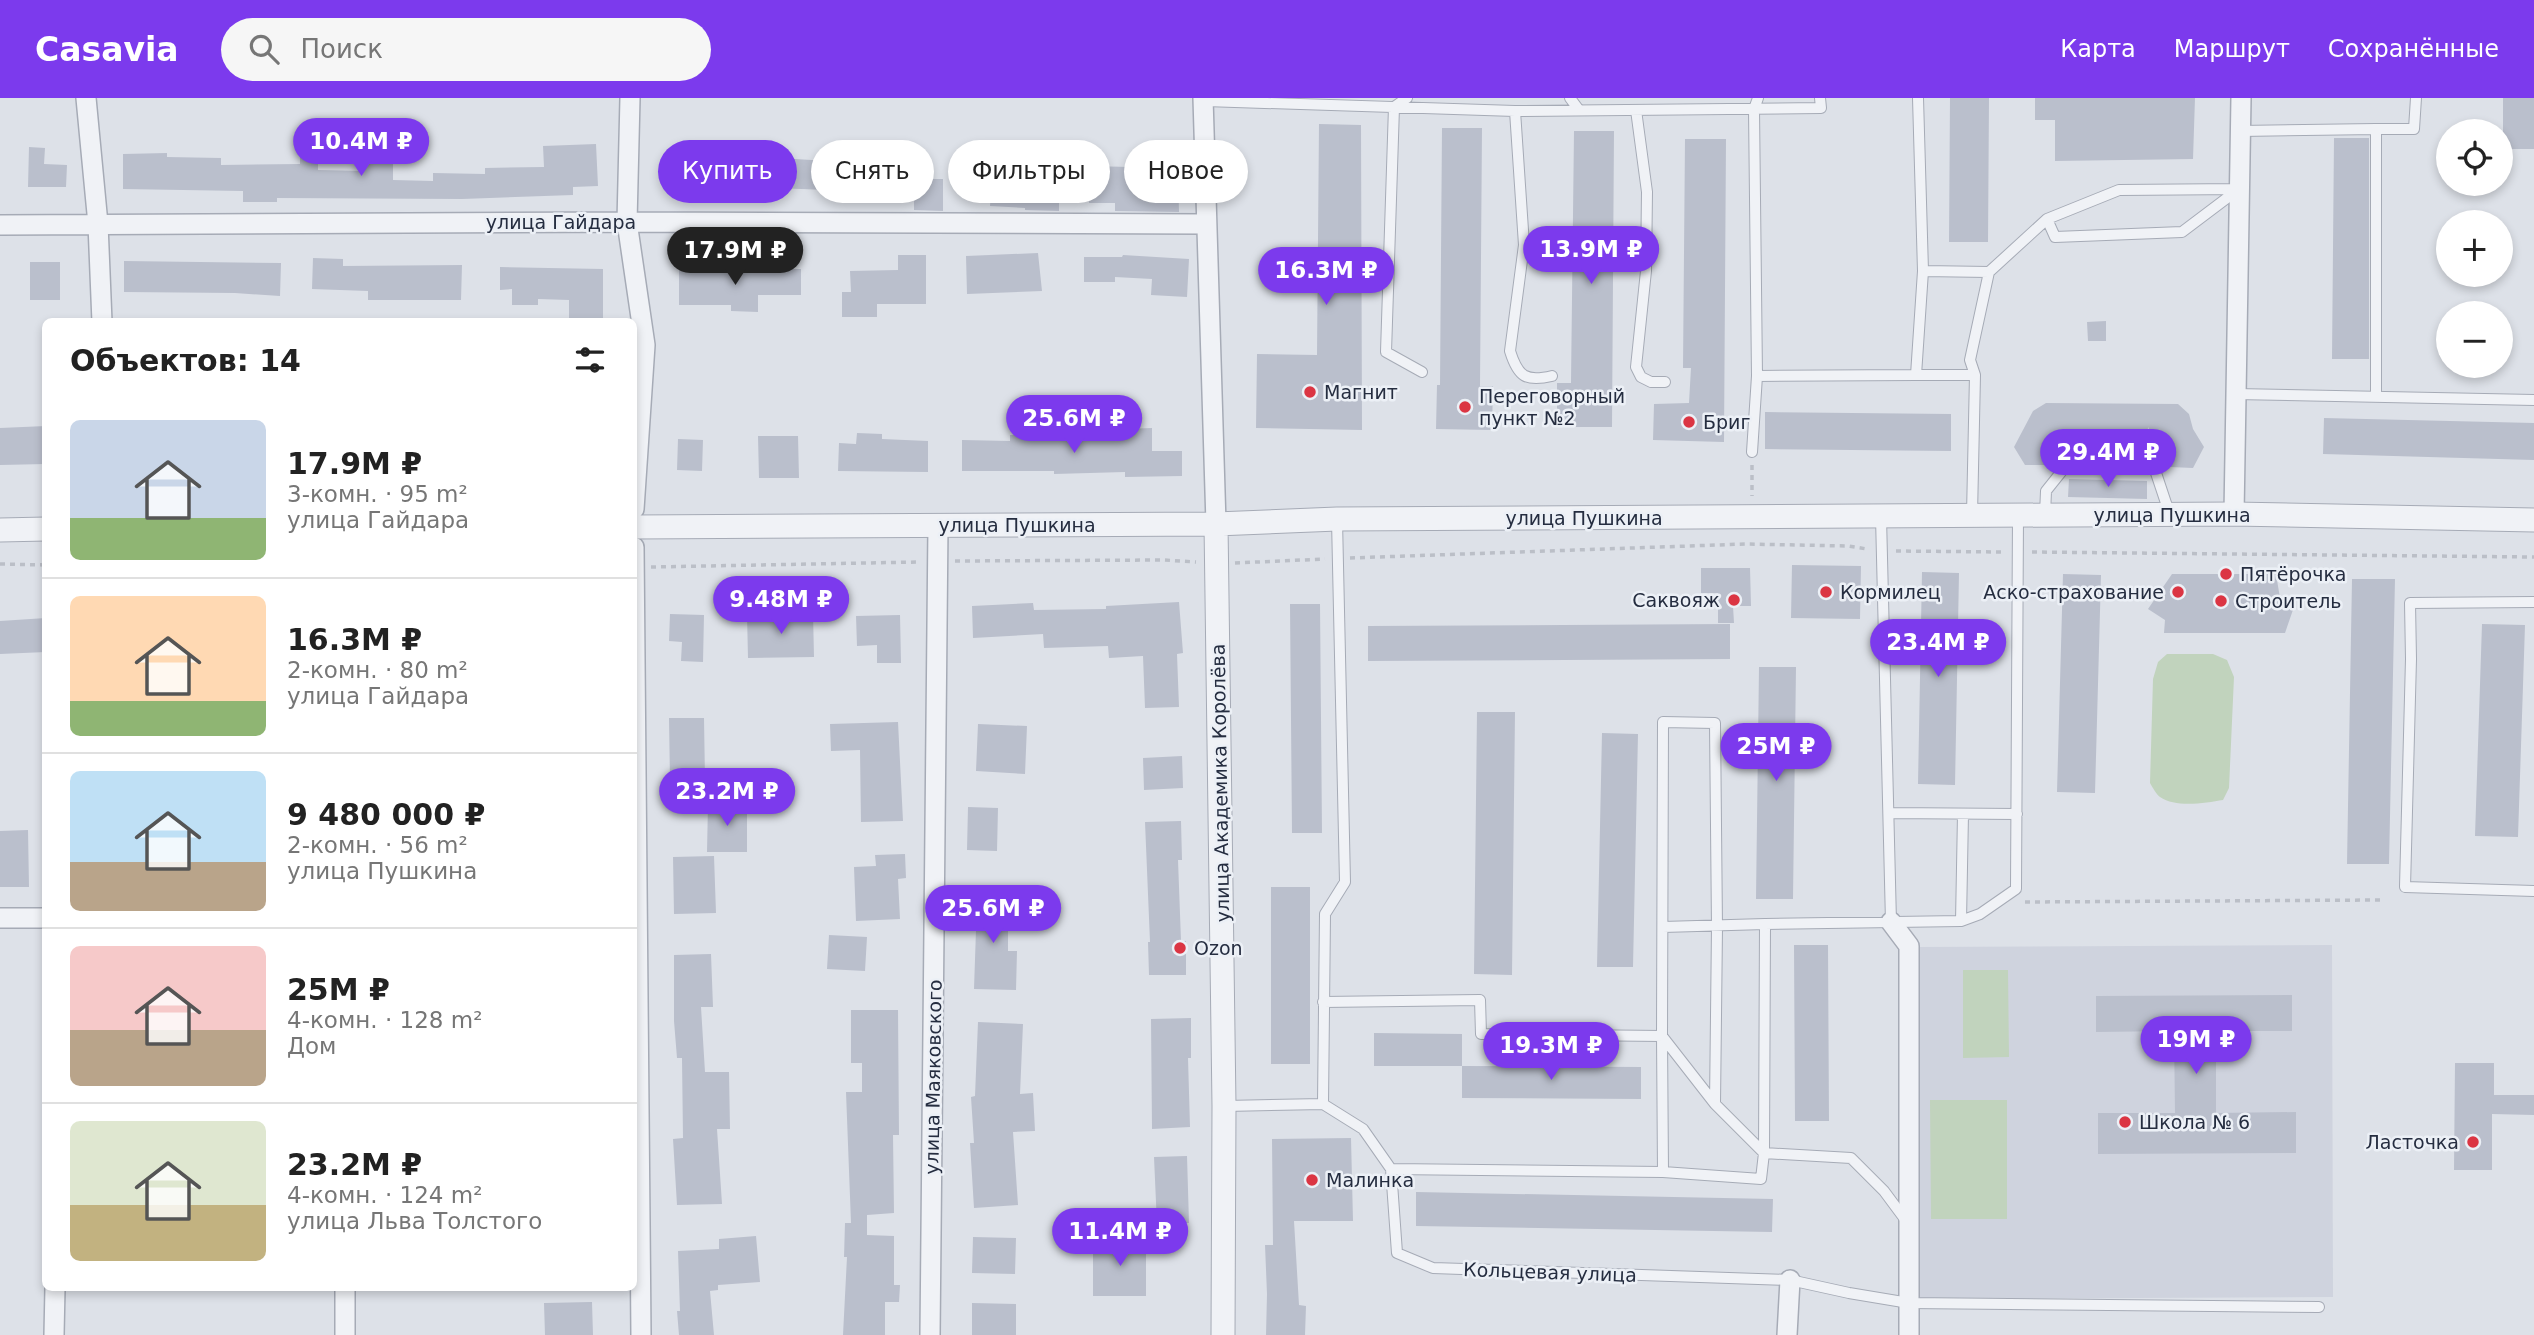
<!DOCTYPE html>
<html lang="ru">
<head>
<meta charset="utf-8">
<style>
  body { margin:0; font-family:"DejaVu Sans",sans-serif; background:#f6f6f6; color:#222; height:100vh; display:flex; flex-direction:column; font-size:26px; white-space:nowrap }
  * { box-sizing:border-box; margin:0 }
  p { font-size:23px; color:#767676 }
  .icon { flex:none; width:38px; height:38px; fill:none; stroke:currentColor; stroke-width:2; stroke-linecap:round; stroke-linejoin:round }
  .map { position:relative; flex:1; overflow:hidden }
  .details { position:absolute; left:42px; top:220px; width:595px; height:973px; display:flex; flex-direction:column; background:#fff; border-radius:10px; box-shadow:0 4px 10px #0003 }
  .details>* { flex:none }
  .hud { position:absolute; left:658px; top:42px; width:665px; height:63px; display:flex; gap:14px }
  .controls { position:absolute; left:2436px; top:21px; display:grid; gap:14px }
  .controls a { display:grid; place-items:center; width:77px; height:77px; border-radius:50%; background:#fff; box-shadow:0 4px 10px #0003; font-size:35px }
  .price { position:absolute; translate:-50% -60px; padding:0 16px; border-radius:24px; background:#7c3aed; color:#fff; font-size:23px; line-height:46px; filter:drop-shadow(0 2px 4px #0008) }
  .price::after { content:''; position:absolute; left:50%; top:42px; width:21px; height:16px; margin-left:-10px; background:inherit; clip-path:polygon(0 0,100% 0,50% 100%) }
  .price.selected { background:#222; color:#fff }
  ul { padding:0; list-style:none }
  li { display:flex; align-items:center; gap:21px; height:175px; padding:0 28px }
  li+li { border-top:2px solid #e0e0e0 }
  li span { display:grid; place-items:center; flex:none; width:196px; height:140px; border-radius:10px; color:#555 }
  li>.icon { margin-inline-start:auto }
  span .icon { width:84px; height:84px; fill:#fffc; stroke-width:1 }
  li b { font-size:30px }
  h2 { display:flex; justify-content:space-between; align-items:center; height:84px; padding:0 28px; font-size:30px }
  .tag { padding:0 24px; border-radius:32px; background:#fff; box-shadow:0 4px 10px #0003; font-size:24px; line-height:63px }
  .tag.selected { background:#7c3aed; color:#fff }
  header { display:flex; align-items:center; gap:42px; box-sizing:border-box; height:98px; padding:0 35px; background:#7c3aed; color:#fff }
  header strong { font-size:33px }
  nav { display:flex; gap:38px; margin-inline-start:auto; font-size:24px }
  .search { width:490px; height:63px; background:#f6f6f6; display:flex; align-items:center; gap:18px; box-sizing:border-box; padding:0 24px; border-radius:38px; color:#767676; font-size:26px }
  .map>svg:first-child { display:block }
  .built { fill:#cfd3de }
  .green { fill:#c1d3bd }
  .building { fill:#babfcc }
  .lines { fill:none; stroke-linecap:round; stroke-linejoin:round }
  .service-casing { stroke:#a6abb6; stroke-width:12 }
  .minor-casing { stroke:#a6abb6; stroke-width:22 }
  .tertiary-casing { stroke:#a6abb6; stroke-width:25 }
  .path { stroke:#bbbfc7; stroke-width:3.5; stroke-dasharray:5 5; stroke-linecap:butt }
  .service { stroke:#f0f2f6; stroke-width:10 }
  .minor { stroke:#f0f2f6; stroke-width:19 }
  .tertiary { stroke:#f0f2f6; stroke-width:23 }
  .poi-dot { fill:#db3543; stroke:#ecf0f6; stroke-width:2.5 }
  .labels { text-anchor:middle; stroke-width:5; stroke-linejoin:round; paint-order:stroke }
  .street-label { font-size:19px; fill:#252d40; stroke:#ecf0f6 }
  .poi-label { font-size:19px; fill:#252d40; stroke:#ecf0f6; text-anchor:start }
</style>
</head>
<body>
<header>
<strong>Casavia</strong>
<div class="search"><svg class="icon" aria-label="search" viewBox="0 0 24 24"><circle cx="10" cy="10" r="6"/><path d="M15 15l6 6"/></svg>Поиск</div>
<nav><a>Карта</a><a>Маршрут</a><a>Сохранённые</a></nav>
</header>
<div class="map">
<svg width="2534" height="1237" viewBox="0 0 2534 1237">
  <rect width="100%" height="100%" fill="#dde1e8"/>
  <!-- built -->
  <path class="built" d="M 2332,847 L 2333,1199 L 1919,1201 L 1917,849 Z"/>
  <!-- green -->
  <path class="green" d="M 2167,556 L 2213,556 L 2227,562 L 2234,579 L 2229,690 L 2223,702 C 2205,705 2176,710 2160,699 C 2156,696 2153,690 2150,685 L 2153,581 L 2158,564 Z
    M 1963,872 L 2008,872 L 2009,959 L 1963,960 Z
    M 1930,1002 L 2007,1002 L 2007,1121 L 1931,1121 Z"/>
  <!-- building -->
  <path class="building" d="M 1950,0 L 1989,0 L 1988,144 L 1949,144 Z
    M 2035,0 L 2195,0 L 2193,61 L 2055,63 L 2055,22 L 2035,22 Z
    M 2503,0 L 2534,0 L 2534,51 L 2503,51 Z
    M 1319,26 L 1361,27 L 1362,332 L 1256,330 L 1257,256 L 1317,257 Z
    M 1442,30 L 1482,30 L 1480,288 L 1493,288 L 1492,332 L 1436,331 L 1437,287 L 1440,287 Z
    M 1574,33 L 1614,33 L 1612,329 L 1557,329 L 1557,285 L 1571,285 Z
    M 2334,40 L 2369,40 L 2369,261 L 2332,261 Z
    M 1685,41 L 1726,41 L 1724,344 L 1653,342 L 1654,306 L 1689,305 L 1691,270 L 1683,270 Z
    M 596,46 L 598,88 L 573,89 L 573,97 L 462,101 L 277,100 L 277,104 L 243,104 L 243,93 L 123,91 L 123,56 L 167,55 L 167,59 L 221,60 L 221,67 L 300,66 L 300,55 L 318,55 L 318,72 L 362,73 L 362,60 L 393,60 L 393,82 L 433,83 L 433,75 L 485,76 L 485,70 L 544,69 L 543,48 Z
    M 29,49 L 45,50 L 44,66 L 67,67 L 66,89 L 28,89 Z
    M 1129,56 L 1152,56 L 1153,77 L 1178,77 L 1179,114 L 1115,113 L 1115,105 L 1089,105 L 1090,68 L 1129,69 Z
    M 746,58 L 828,63 L 827,92 L 746,89 Z
    M 870,64 L 905,65 L 904,90 L 869,90 Z
    M 674,65 L 707,66 L 706,94 L 673,93 Z
    M 992,77 L 1059,79 L 1059,113 L 1025,112 L 1025,110 L 990,108 Z
    M 914,81 L 943,81 L 943,113 L 914,112 Z
    M 1038,155 L 1042,193 L 967,196 L 966,158 Z
    M 898,157 L 926,157 L 926,206 L 877,206 L 877,219 L 842,219 L 842,194 L 851,194 L 850,173 L 898,172 Z
    M 1123,157 L 1189,161 L 1187,199 L 1151,197 L 1152,181 L 1115,179 L 1115,184 L 1084,184 L 1084,159 L 1122,159 Z
    M 313,160 L 343,161 L 343,168 L 462,167 L 461,202 L 368,202 L 368,193 L 312,191 Z
    M 124,163 L 281,165 L 280,198 L 235,195 L 124,194 Z
    M 30,164 L 60,164 L 60,202 L 30,202 Z
    M 679,168 L 707,168 L 707,175 L 780,175 L 780,171 L 801,171 L 801,197 L 758,197 L 758,214 L 731,213 L 731,207 L 679,207 Z
    M 500,169 L 603,171 L 603,223 L 569,223 L 569,202 L 538,201 L 538,207 L 512,207 L 512,191 L 500,192 Z
    M 2106,223 L 2106,243 L 2088,243 L 2087,224 Z
    M 2046,305 L 2178,306 L 2189,316 L 2193,331 L 2204,349 L 2193,370 L 2170,369 L 2148,329 L 2147,349 L 2059,350 L 2048,367 L 2025,367 L 2014,349 L 2033,313 Z
    M 1765,314 L 1951,316 L 1951,353 L 1765,351 Z
    M 2324,320 L 2534,325 L 2534,362 L 2323,356 Z
    M 46,328 L 46,366 L 0,367 L 0,330 Z
    M 1152,330 L 1152,353 L 1182,353 L 1182,378 L 1125,379 L 1125,374 L 1054,376 L 1054,373 L 962,373 L 962,342 L 1010,343 L 1010,337 L 1040,337 L 1040,341 L 1124,339 L 1124,331 Z
    M 857,335 L 882,336 L 882,341 L 928,343 L 928,374 L 838,373 L 839,345 L 856,346 Z
    M 758,338 L 798,338 L 799,380 L 759,380 Z
    M 678,341 L 703,342 L 702,373 L 677,372 Z
    M 2069,381 L 2147,383 L 2147,401 L 2068,399 Z
    M 1792,467 L 1861,468 L 1860,521 L 1791,520 Z
    M 1701,470 L 1750,470 L 1751,508 L 1733,508 L 1734,525 L 1718,525 L 1718,495 L 1701,495 Z
    M 1922,474 L 1959,475 L 1955,687 L 1918,686 Z
    M 2063,476 L 2101,477 L 2095,695 L 2057,694 Z
    M 2172,476 L 2276,476 L 2280,500 L 2295,506 L 2285,535 L 2164,535 L 2165,522 L 2148,511 Z
    M 2352,481 L 2395,481 L 2389,766 L 2347,766 Z
    M 1179,504 L 1183,555 L 1177,556 L 1179,609 L 1145,610 L 1143,558 L 1109,560 L 1108,548 L 1044,550 L 1043,536 L 973,540 L 972,508 L 1033,505 L 1034,512 L 1106,511 L 1106,508 Z
    M 1290,506 L 1320,506 L 1322,735 L 1292,735 Z
    M 813,515 L 814,559 L 748,560 L 747,516 Z
    M 670,516 L 704,517 L 703,564 L 681,563 L 682,544 L 669,543 Z
    M 900,517 L 901,565 L 877,565 L 877,547 L 857,548 L 856,518 Z
    M 46,520 L 46,554 L 0,556 L 0,523 Z
    M 1730,526 L 1730,561 L 1368,563 L 1368,528 Z
    M 2482,526 L 2525,527 L 2518,739 L 2475,738 Z
    M 1759,569 L 1796,569 L 1793,801 L 1756,801 Z
    M 1477,614 L 1515,614 L 1512,877 L 1474,876 Z
    M 669,620 L 704,620 L 705,682 L 670,682 Z
    M 898,624 L 903,723 L 861,724 L 860,652 L 831,653 L 830,626 Z
    M 978,626 L 1027,628 L 1025,676 L 976,673 Z
    M 1602,635 L 1638,636 L 1633,869 L 1597,869 Z
    M 1182,658 L 1183,690 L 1144,692 L 1143,660 Z
    M 708,706 L 747,706 L 747,754 L 707,754 Z
    M 968,709 L 998,710 L 997,753 L 967,752 Z
    M 1181,723 L 1182,762 L 1178,762 L 1181,843 L 1186,843 L 1186,877 L 1149,877 L 1148,844 L 1150,844 L 1145,724 Z
    M 28,732 L 29,789 L 0,789 L 0,733 Z
    M 905,756 L 906,780 L 898,781 L 900,821 L 856,823 L 854,769 L 876,768 L 875,757 Z
    M 714,758 L 716,815 L 674,816 L 673,759 Z
    M 1271,789 L 1310,789 L 1310,966 L 1271,966 Z
    M 972,799 L 1008,799 L 1008,853 L 1017,853 L 1016,892 L 974,891 L 976,832 L 971,832 Z
    M 829,837 L 867,839 L 865,873 L 827,871 Z
    M 1794,847 L 1828,847 L 1829,1023 L 1795,1023 Z
    M 711,856 L 713,909 L 701,909 L 705,974 L 729,974 L 730,1031 L 717,1031 L 722,1106 L 677,1107 L 673,1041 L 683,1040 L 682,960 L 677,960 L 674,923 L 674,857 Z
    M 2292,897 L 2292,933 L 2216,933 L 2216,1015 L 2296,1014 L 2296,1055 L 2098,1056 L 2098,1015 L 2175,1015 L 2174,933 L 2096,934 L 2096,898 Z
    M 851,912 L 898,912 L 899,1037 L 893,1037 L 894,1115 L 867,1117 L 867,1137 L 894,1138 L 894,1187 L 900,1187 L 899,1204 L 885,1204 L 885,1237 L 843,1237 L 847,1159 L 844,1159 L 845,1125 L 851,1125 L 846,994 L 862,994 L 862,965 L 851,965 Z
    M 1191,920 L 1191,960 L 1188,960 L 1190,1029 L 1152,1031 L 1151,921 Z
    M 978,924 L 1023,926 L 1020,996 L 1033,995 L 1035,1033 L 1013,1034 L 1018,1107 L 974,1110 L 970,1045 L 974,1045 L 971,999 L 975,998 Z
    M 1374,935 L 1462,936 L 1462,968 L 1374,968 Z
    M 2455,965 L 2494,965 L 2494,997 L 2534,997 L 2534,1017 L 2492,1016 L 2492,1072 L 2454,1072 Z
    M 1462,968 L 1641,969 L 1641,1001 L 1462,1000 Z
    M 1351,1040 L 1353,1123 L 1294,1123 L 1299,1207 L 1306,1208 L 1305,1237 L 1266,1237 L 1267,1196 L 1265,1147 L 1273,1147 L 1272,1041 Z
    M 1187,1058 L 1189,1125 L 1157,1127 L 1154,1059 Z
    M 1416,1094 L 1773,1101 L 1772,1134 L 1416,1128 Z
    M 756,1138 L 760,1184 L 718,1187 L 718,1192 L 710,1193 L 714,1237 L 679,1237 L 677,1213 L 680,1213 L 678,1153 L 719,1151 L 719,1141 Z
    M 973,1139 L 1016,1140 L 1015,1176 L 972,1175 Z
    M 1093,1143 L 1146,1143 L 1146,1198 L 1093,1198 Z
    M 592,1204 L 593,1237 L 545,1237 L 544,1205 Z
    M 972,1205 L 1016,1206 L 1016,1237 L 972,1237 Z"/>
  <g class="lines">
    <!-- service casing -->
    <g class="service-casing">
      <path id="service" d="M 1407,0 L 1394,9 L 1386,254 L 1422,274
        M 1570,0 L 1579,12
        M 1918,0 L 1923,173 L 1916,277 L 1975,277 L 1972,417
        M 1205,3 L 1515,13 L 1821,10 L 1820,0
        M 1636,12 L 1647,94 L 1646,173 L 1636,269 L 1641,279 L 1651,284 L 1665,284
        M 1515,13 L 1524,147 L 1510,253 C 1518,279 1526,284 1552,278
        M 2240,33 L 2376,31
        M 2047,121 L 2055,139 L 2182,134 L 2239,91
        M 1923,173 L 1989,174 L 2047,121 L 2119,92 L 2239,91
        M 1975,277 L 1970,262 L 1989,174
        M 1757,278 L 1916,277
        M 2235,296 L 2534,302
        M 2376,298 L 2376,31 L 2414,31 L 2416,0
        M 1752,354 L 1757,278 L 1754,11 L 1758,0
        M 2045,417 L 2046,393 L 2066,368 L 2154,369 L 2169,414
        M 1881,419 L 1891,824
        M 2534,504 L 2410,505 L 2411,561 L 2405,789 L 2534,793
        M 1889,715 L 2017,716
        M 1961,823 L 1963,716
        M 1663,829 L 1765,826
        M 1323,904 L 1480,902 L 1481,936 L 1662,938 L 1663,1074
        M 1323,1006 L 1363,1031 L 1391,1071 L 1663,1074 L 1761,1081 L 1764,1055 L 1765,826 L 1961,823 L 1980,816 L 2016,791 L 2018,418
        M 1715,1006 L 1662,938 L 1663,624 L 1715,625 L 1717,829 L 1715,1006 L 1764,1055 L 1851,1060 L 1884,1093 L 1907,1124
        M 1225,1008 L 1323,1006 L 1325,816 L 1345,784 L 1337,422
        M 1391,1071 L 1397,1155 L 1433,1170 L 1790,1182 L 1849,1195 L 1909,1205 L 2319,1209"/>
    </g>
    <!-- minor casing -->
    <g class="minor-casing">
      <path id="minor" d="M 86,0 L 98,126 L 102,224
        M 630,0 L 627,124 L 645,247 L 634,411
        M 1203,0 L 1216,426
        M 0,127 L 627,124 L 1206,126
        M 2234,416 L 2241,0
        M 634,449 L 641,1237
        M 0,820 L 46,820
        M 1891,824 L 1909,848 L 1909,1237
        M 345,1190 L 345,1237
        M 54,1237 L 55,1190
        M 930,1237 L 938,427
        M 1787,1237 L 1790,1182"/>
    </g>
    <!-- tertiary casing -->
    <g class="tertiary-casing">
      <path id="tertiary" d="M 1216,426 L 1224,1008 L 1223,1237
        M 634,429 L 1216,426 L 1337,421 L 2234,416 L 2534,422
        M 0,432 L 46,431"/>
    </g>
    <!-- path -->
    <path class="path" d="M 1752,367 L 1752,398
      M 1896,453 L 2003,454
      M 2032,454 L 2534,459
      M 1350,460 L 1745,446 L 1848,448 L 1867,451
      M 955,463 L 1164,462 L 1196,464
      M 1235,465 L 1325,461
      M 0,466 L 46,467
      M 651,469 L 919,464
      M 2025,804 L 2381,802"/>
    <!-- service -->
    <use href="#service" class="service"/>
    <!-- minor -->
    <use href="#minor" class="minor"/>
    <!-- tertiary -->
    <use href="#tertiary" class="tertiary"/>
  </g>
  <!-- markers -->
  <g class="poi-dot">
    <circle cx="1310" cy="294" r="7"/>
    <circle cx="1465" cy="309" r="7"/>
    <circle cx="1689" cy="324" r="7"/>
    <circle cx="2226" cy="476" r="7"/>
    <circle cx="1826" cy="494" r="7"/>
    <circle cx="2178" cy="494" r="7"/>
    <circle cx="1734" cy="502" r="7"/>
    <circle cx="2221" cy="503" r="7"/>
    <circle cx="1180" cy="850" r="7"/>
    <circle cx="2125" cy="1024" r="7"/>
    <circle cx="2473" cy="1044" r="7"/>
    <circle cx="1312" cy="1082" r="7"/>
  </g>
  <g class="labels">
    <!-- street labels -->
    <g class="street-label">
      <text x="561" y="131">улица Гайдара</text>
      <text x="2172" y="424">улица Пушкина</text>
      <text x="1584" y="427">улица Пушкина</text>
      <text x="1017" y="434">улица Пушкина</text>
      <text transform="translate(1220 685) rotate(-91)" y="7">улица Академика Королёва</text>
      <text transform="translate(933 979) rotate(-89)" y="7">улица Маяковского</text>
      <text transform="translate(1550 1174) rotate(2)" y="7">Кольцевая улица</text>
    </g>
    <!-- poi labels -->
    <g class="poi-label">
      <text x="1324" y="301">Магнит</text>
      <text x="1479" y="305">Переговорный<tspan x="1479" dy="22">пункт №2</tspan></text>
      <text x="1703" y="331">Бриг</text>
      <text x="2240" y="483">Пятёрочка</text>
      <text x="1840" y="501">Кормилец</text>
      <text x="2164" y="501" text-anchor="end">Аско-страхование</text>
      <text x="1720" y="509" text-anchor="end">Саквояж</text>
      <text x="2235" y="510">Строитель</text>
      <text x="1194" y="857">Ozon</text>
      <text x="2139" y="1031">Школа № 6</text>
      <text x="2459" y="1051" text-anchor="end">Ласточка</text>
      <text x="1326" y="1089">Малинка</text>
    </g>
  </g>
</svg>
<div class="controls">
<a><svg class="icon" aria-label="locate" viewBox="0 0 24 24"><circle cx="12" cy="12" r="6"/><path d="M12 2v4M12 18v4M2 12h4M18 12h4"/></svg></a>
<a>+</a>
<a>−</a>
</div>
<b class="price" style="left:361px;top:80px">10.4M ₽</b>
<b class="price" style="left:1591px;top:188px">13.9M ₽</b>
<b class="price selected" style="left:735px;top:189px">17.9M ₽</b>
<b class="price" style="left:1326px;top:209px">16.3M ₽</b>
<b class="price" style="left:1074px;top:357px">25.6M ₽</b>
<b class="price" style="left:2108px;top:391px">29.4M ₽</b>
<b class="price" style="left:781px;top:538px">9.48M ₽</b>
<b class="price" style="left:1938px;top:581px">23.4M ₽</b>
<b class="price" style="left:1776px;top:685px">25M ₽</b>
<b class="price" style="left:727px;top:730px">23.2M ₽</b>
<b class="price" style="left:993px;top:847px">25.6M ₽</b>
<b class="price" style="left:2196px;top:978px">19M ₽</b>
<b class="price" style="left:1551px;top:984px">19.3M ₽</b>
<b class="price" style="left:1120px;top:1170px">11.4M ₽</b>
<div class="hud">
<a class="tag selected">Купить</a>
<a class="tag">Снять</a>
<a class="tag">Фильтры</a>
<a class="tag">Новое</a>
</div>
<section class="details">
<h2>Объектов: 14<svg class="icon" aria-label="filters" viewBox="0 0 24 24"><path d="M4 7h16M4 17h16"/><circle cx="9" cy="7" r="2"/><circle cx="15" cy="17" r="2"/></svg></h2>
<ul>
<li><span style="background:linear-gradient(#c9d6e8 70%,#8fb573 0)"><svg class="icon" aria-label="home" viewBox="0 0 24 24"><path d="M3 11l9-7 9 7M6 9v11h12V9"/></svg></span><div><b>17.9M ₽</b><p>3-комн. · 95 m²</p><p>улица Гайдара</p></div></li>
<li><span style="background:linear-gradient(#ffd9b3 75%,#8fb573 0)"><svg class="icon" aria-label="home" viewBox="0 0 24 24"><path d="M3 11l9-7 9 7M6 9v11h12V9"/></svg></span><div><b>16.3M ₽</b><p>2-комн. · 80 m²</p><p>улица Гайдара</p></div></li>
<li><span style="background:linear-gradient(#bfe0f5 65%,#b9a48a 0)"><svg class="icon" aria-label="home" viewBox="0 0 24 24"><path d="M3 11l9-7 9 7M6 9v11h12V9"/></svg></span><div><b>9 480 000 ₽</b><p>2-комн. · 56 m²</p><p>улица Пушкина</p></div></li>
<li><span style="background:linear-gradient(#f6c9c9 60%,#b9a48a 0)"><svg class="icon" aria-label="home" viewBox="0 0 24 24"><path d="M3 11l9-7 9 7M6 9v11h12V9"/></svg></span><div><b>25M ₽</b><p>4-комн. · 128 m²</p><p>Дом</p></div></li>
<li><span style="background:linear-gradient(#dfe7d0 60%,#c2b280 0)"><svg class="icon" aria-label="home" viewBox="0 0 24 24"><path d="M3 11l9-7 9 7M6 9v11h12V9"/></svg></span><div><b>23.2M ₽</b><p>4-комн. · 124 m²</p><p>улица Льва Толстого</p></div></li>
</ul>
</section>
</div>
</body>
</html>
